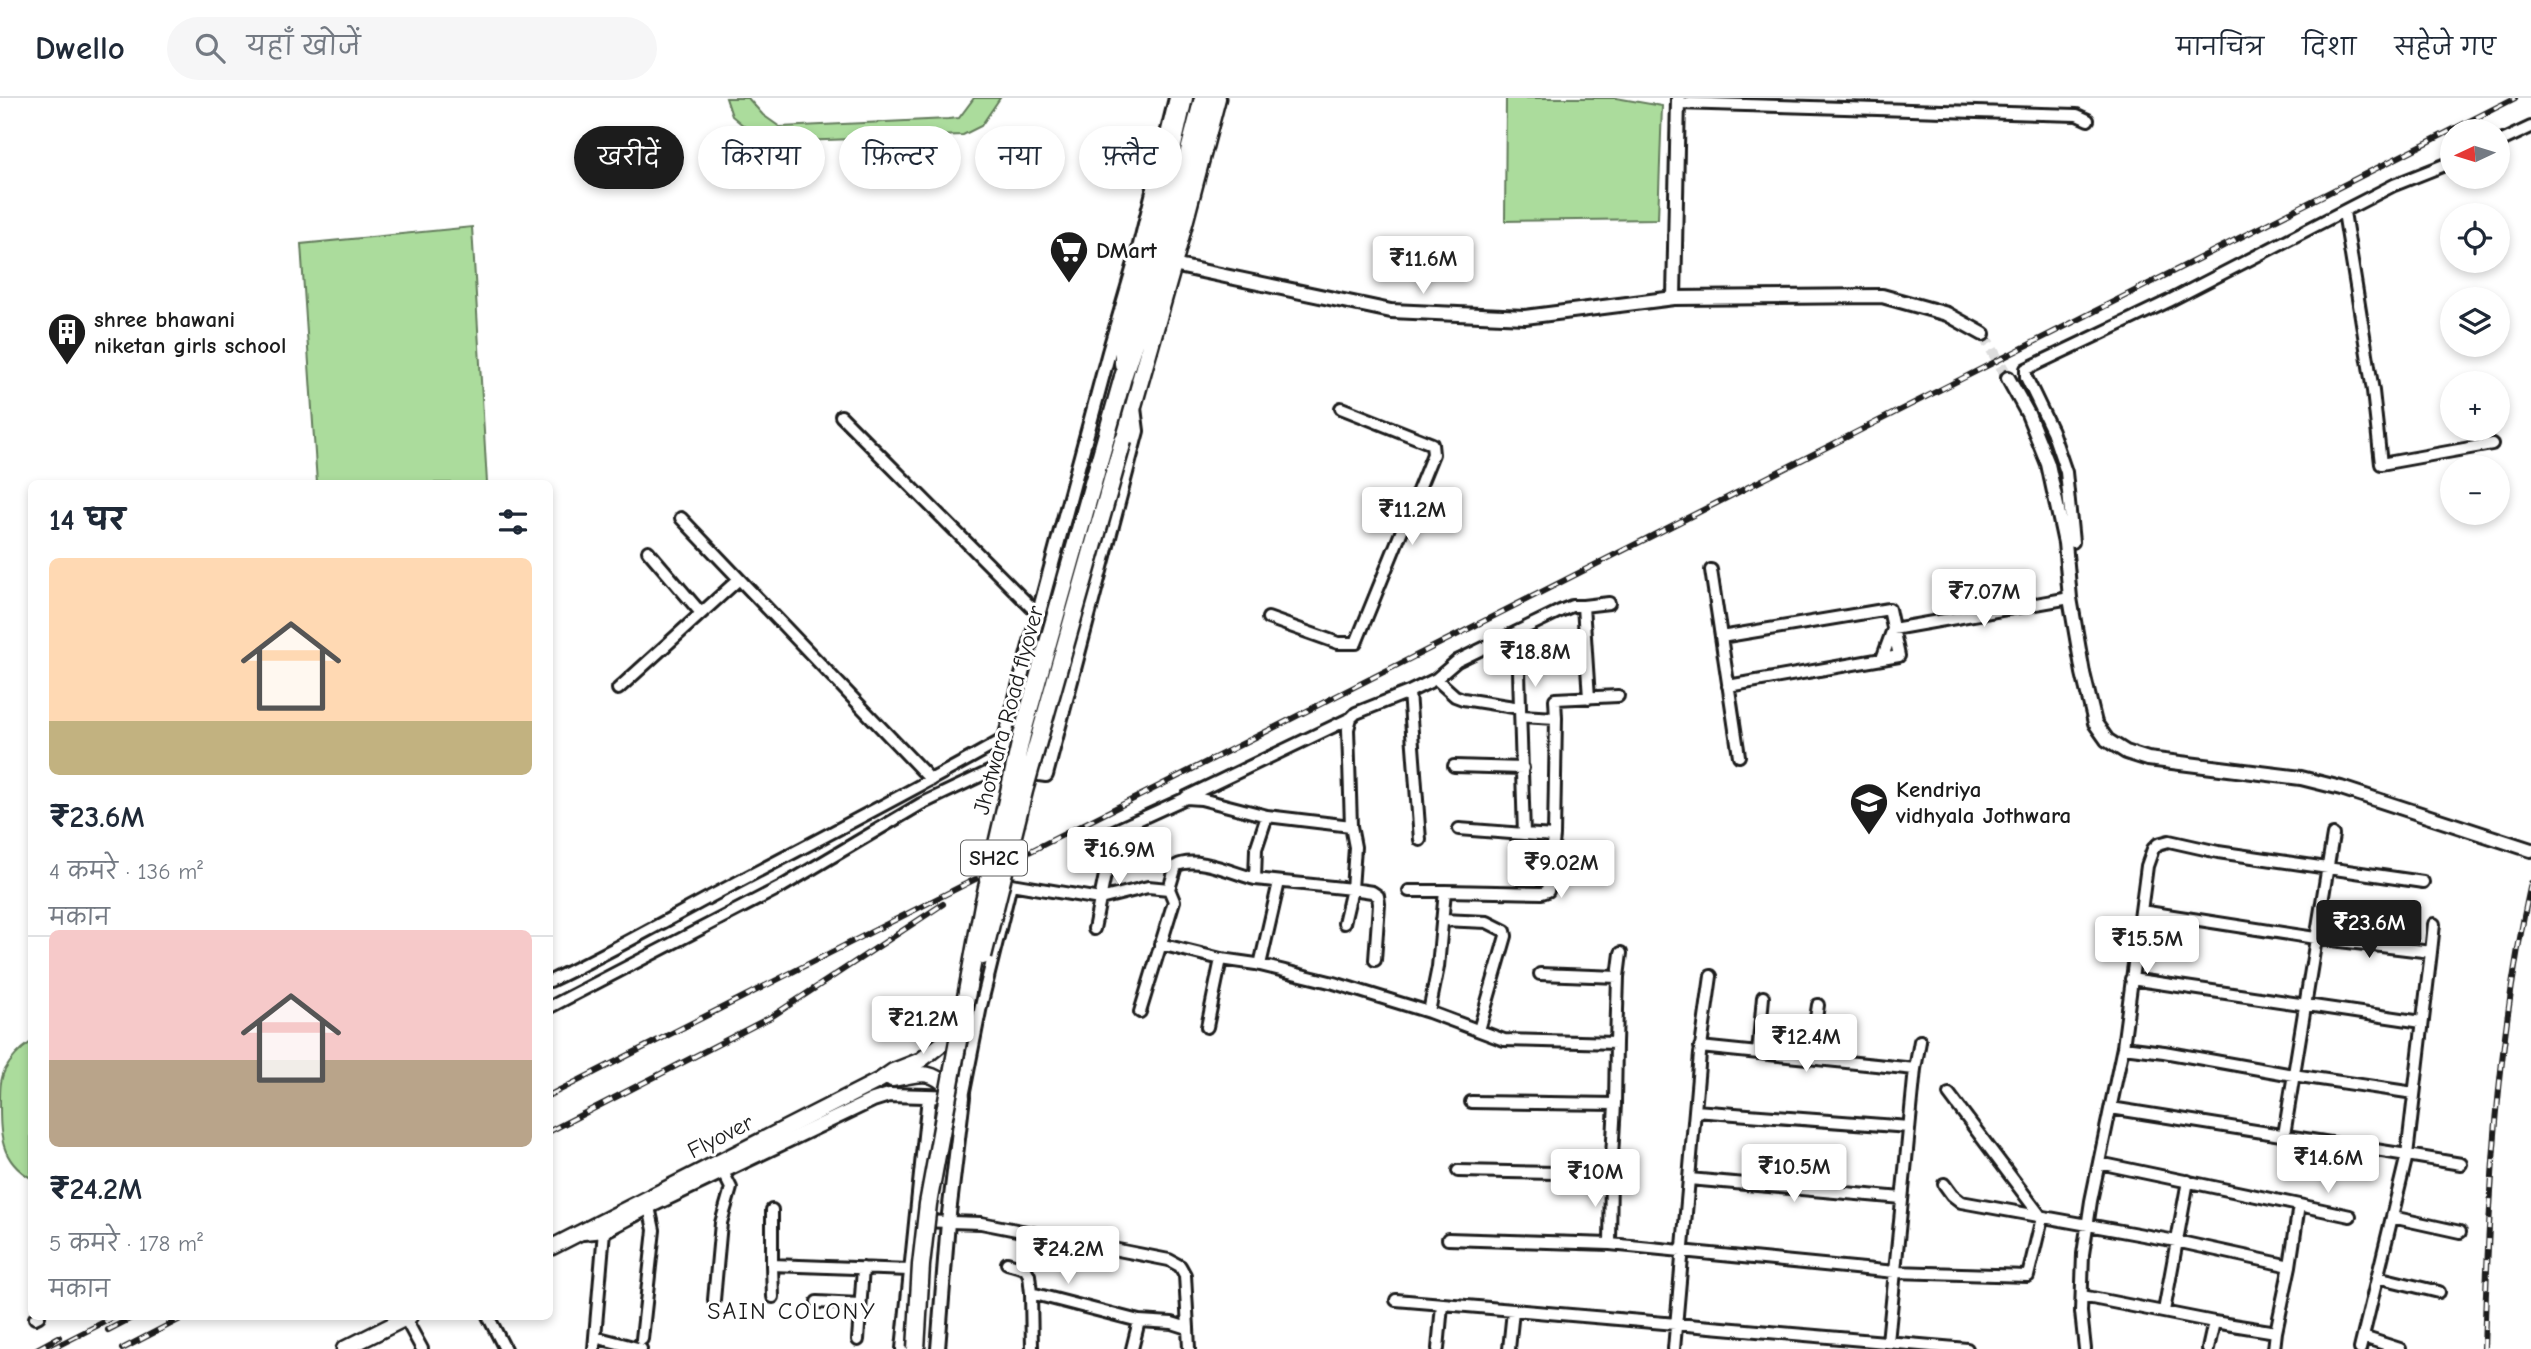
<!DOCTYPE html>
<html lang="hi">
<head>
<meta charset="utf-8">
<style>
  body { margin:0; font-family:"Comic Neue","Playpen Sans Deva",sans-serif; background:#f6f6f7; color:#1f2937; height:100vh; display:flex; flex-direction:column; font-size:26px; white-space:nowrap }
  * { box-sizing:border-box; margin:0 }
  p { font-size:23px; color:#747a83 }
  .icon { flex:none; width:38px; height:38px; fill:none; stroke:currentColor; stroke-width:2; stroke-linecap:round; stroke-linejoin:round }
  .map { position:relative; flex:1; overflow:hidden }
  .drawer { position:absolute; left:28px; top:382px; width:525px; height:840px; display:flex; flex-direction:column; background:#fff; border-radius:10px; box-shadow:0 4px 10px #0003 }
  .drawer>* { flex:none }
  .guide { position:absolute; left:574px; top:28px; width:665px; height:63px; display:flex; gap:14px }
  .needle { width:46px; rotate:266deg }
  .fabs { position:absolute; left:2440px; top:21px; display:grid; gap:14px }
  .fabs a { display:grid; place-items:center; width:70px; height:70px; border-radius:50%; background:#fff; box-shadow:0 4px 10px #0003; font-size:35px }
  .price { position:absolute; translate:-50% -60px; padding:0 16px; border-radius:7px; background:#fff; color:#222; font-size:23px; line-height:46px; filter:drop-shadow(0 2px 4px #0008) }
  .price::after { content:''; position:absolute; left:50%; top:42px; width:21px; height:16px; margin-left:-10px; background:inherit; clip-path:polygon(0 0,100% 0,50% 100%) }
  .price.on { background:#1c1c1c; color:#fff }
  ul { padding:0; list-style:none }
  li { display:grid; align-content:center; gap:14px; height:371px; padding:0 21px }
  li+li { border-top:2px solid #e0e1e3 }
  li span { display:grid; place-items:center; height:217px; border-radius:10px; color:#555 }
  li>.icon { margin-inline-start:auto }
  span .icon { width:126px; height:126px; fill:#fffc; stroke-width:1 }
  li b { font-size:30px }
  h2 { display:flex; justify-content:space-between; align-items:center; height:84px; padding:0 21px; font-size:30px }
  .pill { padding:0 24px; border-radius:32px; background:#fff; box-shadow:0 4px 10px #0003; font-size:24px; line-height:63px }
  .pill.on { background:#1c1c1c; color:#fff }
  header { display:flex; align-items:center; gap:42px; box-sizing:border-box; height:98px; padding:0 35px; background:#fff; border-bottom:2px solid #e0e1e3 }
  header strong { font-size:33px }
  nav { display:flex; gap:38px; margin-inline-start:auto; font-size:24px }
  .search { width:490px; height:63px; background:#f6f6f7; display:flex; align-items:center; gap:18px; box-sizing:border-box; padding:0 24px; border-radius:38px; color:#747a83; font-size:26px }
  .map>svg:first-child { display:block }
  .green { fill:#abdc9c; stroke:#647c5c; stroke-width:2 }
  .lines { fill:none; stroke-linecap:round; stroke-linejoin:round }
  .tertiary-tunnel { stroke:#ddd; stroke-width:12; stroke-dasharray:12 6; stroke-linecap:butt }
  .minor-casing { stroke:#1c1c1c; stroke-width:16 }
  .tertiary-casing { stroke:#1c1c1c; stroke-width:18 }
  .secondary-casing { stroke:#1c1c1c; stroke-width:19 }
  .primary-casing { stroke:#1c1c1c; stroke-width:21 }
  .minor { stroke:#fff; stroke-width:10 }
  .tertiary { stroke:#fff; stroke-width:12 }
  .secondary { stroke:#fff; stroke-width:14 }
  .primary { stroke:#fff; stroke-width:16 }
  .rail-casing { stroke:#1c1c1c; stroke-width:6 }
  .rail { stroke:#fff; stroke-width:3.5; stroke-dasharray:10; stroke-linecap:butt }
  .primary-bridge-casing { stroke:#1c1c1c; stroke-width:21; stroke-linecap:butt }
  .primary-bridge { stroke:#fff; stroke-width:16 }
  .labels { text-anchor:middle; stroke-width:6; stroke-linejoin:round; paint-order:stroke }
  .shield { fill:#fff; stroke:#606060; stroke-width:2 }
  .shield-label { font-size:21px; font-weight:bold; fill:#1c1c1c }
  .poi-label { font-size:23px; font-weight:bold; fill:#1c1c1c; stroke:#fff; text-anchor:start }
  .street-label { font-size:23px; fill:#1c1c1c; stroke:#fff }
  .neighbourhood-label { font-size:24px; letter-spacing:2px; fill:#1c1c1c; stroke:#fff }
</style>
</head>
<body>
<header>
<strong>Dwello</strong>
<div class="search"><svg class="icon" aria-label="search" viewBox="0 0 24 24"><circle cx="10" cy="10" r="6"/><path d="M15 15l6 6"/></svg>यहाँ खोजें</div>
<nav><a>मानचित्र</a><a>दिशा</a><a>सहेजे गए</a></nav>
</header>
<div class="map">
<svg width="2531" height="1251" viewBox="0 0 2531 1251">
  <rect width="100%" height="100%" fill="#fff"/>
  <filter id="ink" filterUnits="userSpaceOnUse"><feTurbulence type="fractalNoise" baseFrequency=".0143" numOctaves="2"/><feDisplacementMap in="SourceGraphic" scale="14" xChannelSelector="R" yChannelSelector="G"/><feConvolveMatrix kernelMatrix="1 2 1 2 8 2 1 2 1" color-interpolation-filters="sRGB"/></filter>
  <g filter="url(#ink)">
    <!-- green -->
    <path class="green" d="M 726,0 L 748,0 L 763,17 L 780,29 L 948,21 L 959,20 L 974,0 L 1000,0 L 981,28 L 963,37 L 771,44 L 751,34 L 732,18 Z
      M 1506,0 L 1616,0 L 1662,8 L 1658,121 L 1505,123 Z
      M 472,129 L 487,385 L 317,385 L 301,146 Z
      M 31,944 L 31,1080 C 0,1063 0,1036 0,1004 C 0,993 0,981 5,972 C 11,961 21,951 31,944 Z"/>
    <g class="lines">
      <!-- tertiary-tunnel -->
      <path class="tertiary-tunnel" d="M 1983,236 L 2008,280"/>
      <!-- minor casing -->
      <g class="minor-casing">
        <path id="minor" d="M 1677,5 L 2077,17 L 2088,22
          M 2497,45 L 2531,29
          M 2344,114 L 2373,293 L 2381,366 L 2492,346
          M 841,318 L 1038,516
          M 681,420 L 931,682
          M 2073,444 L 2066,374 L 2052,333 L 2026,279 L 2026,271 L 2169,203 L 2394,87 L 2452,64
          M 648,453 L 701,515
          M 1711,472 L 1739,658
          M 1583,508 L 1609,505
          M 1268,520 L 1338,545 L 1356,545 L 1433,356 L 1432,346 L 1341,310
          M 1721,539 L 1889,511 L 1899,558 L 1728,588
          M 1882,561 L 1893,531 L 2070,500
          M 1519,572 L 1520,610
          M 1436,581 L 1457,563 L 1560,513 L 1572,508 L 1583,508 L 1589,600
          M 618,591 L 739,481
          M 1409,594 L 1436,581 L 1455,598 L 1463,601 L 1520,610 L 1524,736 L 1459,731
          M 1521,618 L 1556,620 L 1554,738
          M 1556,620 L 1555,601 L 1618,598
          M 1454,668 L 1523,670
          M 1186,699 L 1351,620
          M 1085,746 L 1186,700 L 1201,701 L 1267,718 L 1351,728
          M 1255,781 L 1352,791 L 1355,749 L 1351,728 L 1348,631 L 1351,620 L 1356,615 L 1409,594 L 1420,742
          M 1169,791 L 1176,768 C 1195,757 1233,775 1255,781 L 1256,751 L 1267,718
          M 1409,793 L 1445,793 L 1438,869 L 1429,914
          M 1445,793 L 1542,795 L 1548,793 L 1554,738 L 1524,736
          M 2141,813 L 2315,840 L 2431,854 L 2407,1057 L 2461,1066
          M 1442,822 L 1487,824 L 1505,833 L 1506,838 L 1479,932
          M 1344,825 L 1352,791 L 1372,794 L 1378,798 L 1379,806 L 1375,862
          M 1094,831 L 1105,777 L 1111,769 L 1151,752
          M 1160,846 L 1221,861 L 1207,929
          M 2431,854 L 2434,826
          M 1221,861 L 1256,866 L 1334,885 L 1429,914 L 1504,942 L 1616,945 L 1618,879 L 1540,876
          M 1260,867 L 1279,784
          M 1618,879 L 1621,855
          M 2131,881 L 2422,924
          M 550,883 C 607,856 663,824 719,794 C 815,743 911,694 1006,640
          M 550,909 L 781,789 L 921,706 L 997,670
          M 1700,949 L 1915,971
          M 2123,949 L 2164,954 L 2293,977 L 2414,995
          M 1758,955 L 1763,899
          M 1810,960 L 1818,907
          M 963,999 L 981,908 L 1011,786 L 1100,801 L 1148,789 L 1169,791 L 1174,803 L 1140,914
          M 1471,1004 L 1615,1006 L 1616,945
          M 2111,1010 L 2407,1057 L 2360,1251
          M 1695,1013 L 1909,1029
          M 2284,1037 L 2333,737
          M 2099,1065 L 2299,1107 L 2290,1168 L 2276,1234
          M 1458,1073 L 1611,1076 L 1615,1006
          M 1689,1081 L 1902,1100
          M 1944,1086 L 1952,1097 L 1961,1104 L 2176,1143 L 2290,1168
          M 2299,1107 L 2350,1118
          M 772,1112 L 772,1167 L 910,1172
          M 2392,1119 L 2460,1134
          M 919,1123 L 981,1125 L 1169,1162 L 1180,1168 L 1185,1177 L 1188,1230
          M 1448,1141 L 1610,1146 L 1895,1174 L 2028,1178 L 2042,1120 L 1949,996
          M 1610,1146 L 1611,1076
          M 1007,1165 L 1025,1170 L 1029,1177 L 1031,1195 L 1139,1223
          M 772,1167 L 773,1199
          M 2377,1179 L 2439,1194
          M 1031,1195 L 1032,1251
          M 2082,1198 L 2214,1224 L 2208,1251
          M 714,1202 L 721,1125 L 731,1090 L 723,1074
          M 1396,1202 L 1967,1251
          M 817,1204 L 860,1206
          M 2164,1213 L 2188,1083
          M 488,1218 L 505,1251
          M 35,1220 L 39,1218
          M 405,1220 L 422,1251
          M 2214,1224 L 2276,1234 L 2274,1251
          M 595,1239 L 641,1251
          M 2363,1239 L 2400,1251
          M 642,1241 L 654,1132 L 649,1109
          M 858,1242 L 863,1170
          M 1888,1244 L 1915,971 L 1920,943
          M 594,1251 L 604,1133
          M 1132,1251 L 1139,1223 L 1172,1225 L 1188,1230 L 1189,1251
          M 1438,1251 L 1442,1207
          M 1509,1251 L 1513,1213
          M 1674,1251 L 1700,956 L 1711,878
          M 2085,1251 L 2081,1214 L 2083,1156 L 2091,1103 L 2123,949 L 2147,768 L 2153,751 L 2158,746 L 2169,743 L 2218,754 L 2423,784"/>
      </g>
      <!-- tertiary casing -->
      <g class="tertiary-casing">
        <path id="tertiary" d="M 1678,0 L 1674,200 L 1882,198 L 1947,216 L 1983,236
          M 1173,167 L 1391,213 L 1525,219 L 1674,200
          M 2008,280 L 2028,316 L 2048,366 L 2065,445 L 2070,500 L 2083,575 L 2095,625 L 2107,642 L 2126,654 L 2148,661 L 2301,680 L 2341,690 L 2531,752
          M 1134,310 L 1137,333 L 1046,677 L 997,670 L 1109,254 L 1139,151 L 1176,0
          M 583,1135 L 604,1133 L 655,1106 L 873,1002 L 889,997 L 963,999 L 948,1124 L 938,1251
          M 903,1251 L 929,999"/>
      </g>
      <!-- secondary casing -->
      <g class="secondary-casing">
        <path id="secondary" d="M 892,981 C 918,977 929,969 949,990
          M 550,1150 L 880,982 L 893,973 L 921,962 L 959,932
          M 344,1251 L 410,1218"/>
      </g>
      <!-- primary casing -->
      <g class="primary-casing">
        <path id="primary" d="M 1123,266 L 1123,243 L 1143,178 L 1184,0
          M 1123,279 L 1157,175 L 1203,0
          M 1123,343 L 1173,167 L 1217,0"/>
      </g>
      <!-- minor -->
      <use href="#minor" class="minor"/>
      <!-- tertiary -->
      <use href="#tertiary" class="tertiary"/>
      <!-- secondary -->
      <use href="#secondary" class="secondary"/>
      <!-- primary -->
      <use href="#primary" class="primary"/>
      <!-- rail casing -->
      <g class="rail-casing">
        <path id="rail" d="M 550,997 L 2515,0
          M 550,1033 L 771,919 L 943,806
          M 108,1232 L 135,1218
          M 37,1251 L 59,1239
          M 51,1251 L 116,1218
          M 122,1251 L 186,1218
          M 2484,1251 C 2489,1095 2497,938 2531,785"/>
      </g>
      <!-- rail -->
      <use href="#rail" class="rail"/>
      <!-- primary-bridge casing -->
      <g class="primary-bridge-casing">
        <path id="primary-bridge" d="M 983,858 L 1024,693 L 1123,343
          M 916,1251 L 921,1167 L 928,1106 L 983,807 L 1022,637 L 1123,279"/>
      </g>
      <!-- primary-bridge -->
      <use href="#primary-bridge" class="primary-bridge"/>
    </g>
  </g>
  <!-- icons -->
  <defs>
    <g id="supermarket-pin" transform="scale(2.0125)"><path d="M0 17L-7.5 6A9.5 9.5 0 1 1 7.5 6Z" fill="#1c1c1c" stroke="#fff"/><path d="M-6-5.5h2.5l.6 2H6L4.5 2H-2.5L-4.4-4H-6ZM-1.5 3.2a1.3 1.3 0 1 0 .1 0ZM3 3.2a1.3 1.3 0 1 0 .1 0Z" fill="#fff"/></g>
    <g id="building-pin" transform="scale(2.0125)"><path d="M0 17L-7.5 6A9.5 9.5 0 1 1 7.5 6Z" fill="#1c1c1c" stroke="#fff"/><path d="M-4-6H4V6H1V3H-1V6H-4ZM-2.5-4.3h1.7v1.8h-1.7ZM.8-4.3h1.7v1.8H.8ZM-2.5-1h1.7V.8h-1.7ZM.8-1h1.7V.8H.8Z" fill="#fff"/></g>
    <g id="school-pin" transform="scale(2.0125)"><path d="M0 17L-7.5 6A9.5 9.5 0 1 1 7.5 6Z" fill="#1c1c1c" stroke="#fff"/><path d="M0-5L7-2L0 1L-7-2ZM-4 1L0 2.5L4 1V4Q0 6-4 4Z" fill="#fff"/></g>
  </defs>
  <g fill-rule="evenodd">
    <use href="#supermarket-pin" x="1069" y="152"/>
    <use href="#building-pin" x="67" y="234"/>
    <use href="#school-pin" x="1869" y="704"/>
  </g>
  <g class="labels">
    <!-- shield labels -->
    <rect class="shield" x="961" y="742.5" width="66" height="35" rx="5"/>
    <g class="shield-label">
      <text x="994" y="767">SH2C</text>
    </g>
    <!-- poi labels -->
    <g class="poi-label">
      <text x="1096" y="160">DMart</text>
      <text x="94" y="229">shree bhawani<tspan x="94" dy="26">niketan girls school</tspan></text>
      <text x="1896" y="699">Kendriya<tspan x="1896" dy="26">vidhyala Jothwara</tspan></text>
    </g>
    <!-- street labels -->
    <g class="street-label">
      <text transform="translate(1008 612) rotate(-75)" y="8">Jhotwara Road flyover</text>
      <text transform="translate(720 1038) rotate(-27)" y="8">Flyover</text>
    </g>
    <!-- neighbourhood labels -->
    <g class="neighbourhood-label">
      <text x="792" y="1221">SAIN COLONY</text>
    </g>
  </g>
</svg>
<div class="fabs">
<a><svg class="needle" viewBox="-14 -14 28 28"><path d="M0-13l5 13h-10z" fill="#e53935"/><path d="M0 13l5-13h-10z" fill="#747a83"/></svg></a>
<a><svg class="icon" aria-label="locate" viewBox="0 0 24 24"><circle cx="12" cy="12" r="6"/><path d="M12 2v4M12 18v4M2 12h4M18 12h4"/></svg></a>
<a><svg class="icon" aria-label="layers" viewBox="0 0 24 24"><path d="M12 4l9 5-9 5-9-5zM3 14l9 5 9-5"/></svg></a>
<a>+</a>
<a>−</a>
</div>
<b class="price" style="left:1423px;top:198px">₹11.6M</b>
<b class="price" style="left:1412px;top:449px">₹11.2M</b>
<b class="price" style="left:1984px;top:531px">₹7.07M</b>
<b class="price" style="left:1535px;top:591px">₹18.8M</b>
<b class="price" style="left:1119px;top:789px">₹16.9M</b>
<b class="price" style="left:1561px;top:802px">₹9.02M</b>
<b class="price on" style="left:2369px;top:862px">₹23.6M</b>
<b class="price" style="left:2147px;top:878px">₹15.5M</b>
<b class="price" style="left:923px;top:958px">₹21.2M</b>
<b class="price" style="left:1806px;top:976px">₹12.4M</b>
<b class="price" style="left:2328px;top:1097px">₹14.6M</b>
<b class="price" style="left:1794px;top:1106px">₹10.5M</b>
<b class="price" style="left:1595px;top:1111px">₹10M</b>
<b class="price" style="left:1068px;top:1188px">₹24.2M</b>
<div class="guide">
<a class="pill on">खरीदें</a>
<a class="pill">किराया</a>
<a class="pill">फ़िल्टर</a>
<a class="pill">नया</a>
<a class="pill">फ़्लैट</a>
</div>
<section class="drawer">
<h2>14 घर<svg class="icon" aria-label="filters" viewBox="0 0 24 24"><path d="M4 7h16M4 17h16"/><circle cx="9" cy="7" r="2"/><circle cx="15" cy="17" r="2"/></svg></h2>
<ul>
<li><span style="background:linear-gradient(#ffd9b3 75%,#c2b280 0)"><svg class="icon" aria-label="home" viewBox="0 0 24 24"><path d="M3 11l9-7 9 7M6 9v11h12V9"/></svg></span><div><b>₹23.6M</b><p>4 कमरे · 136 m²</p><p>मकान</p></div></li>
<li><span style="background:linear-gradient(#f6c9c9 60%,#b9a48a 0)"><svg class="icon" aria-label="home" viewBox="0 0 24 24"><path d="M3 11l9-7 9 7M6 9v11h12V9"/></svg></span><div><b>₹24.2M</b><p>5 कमरे · 178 m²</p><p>मकान</p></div></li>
</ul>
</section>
</div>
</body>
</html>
